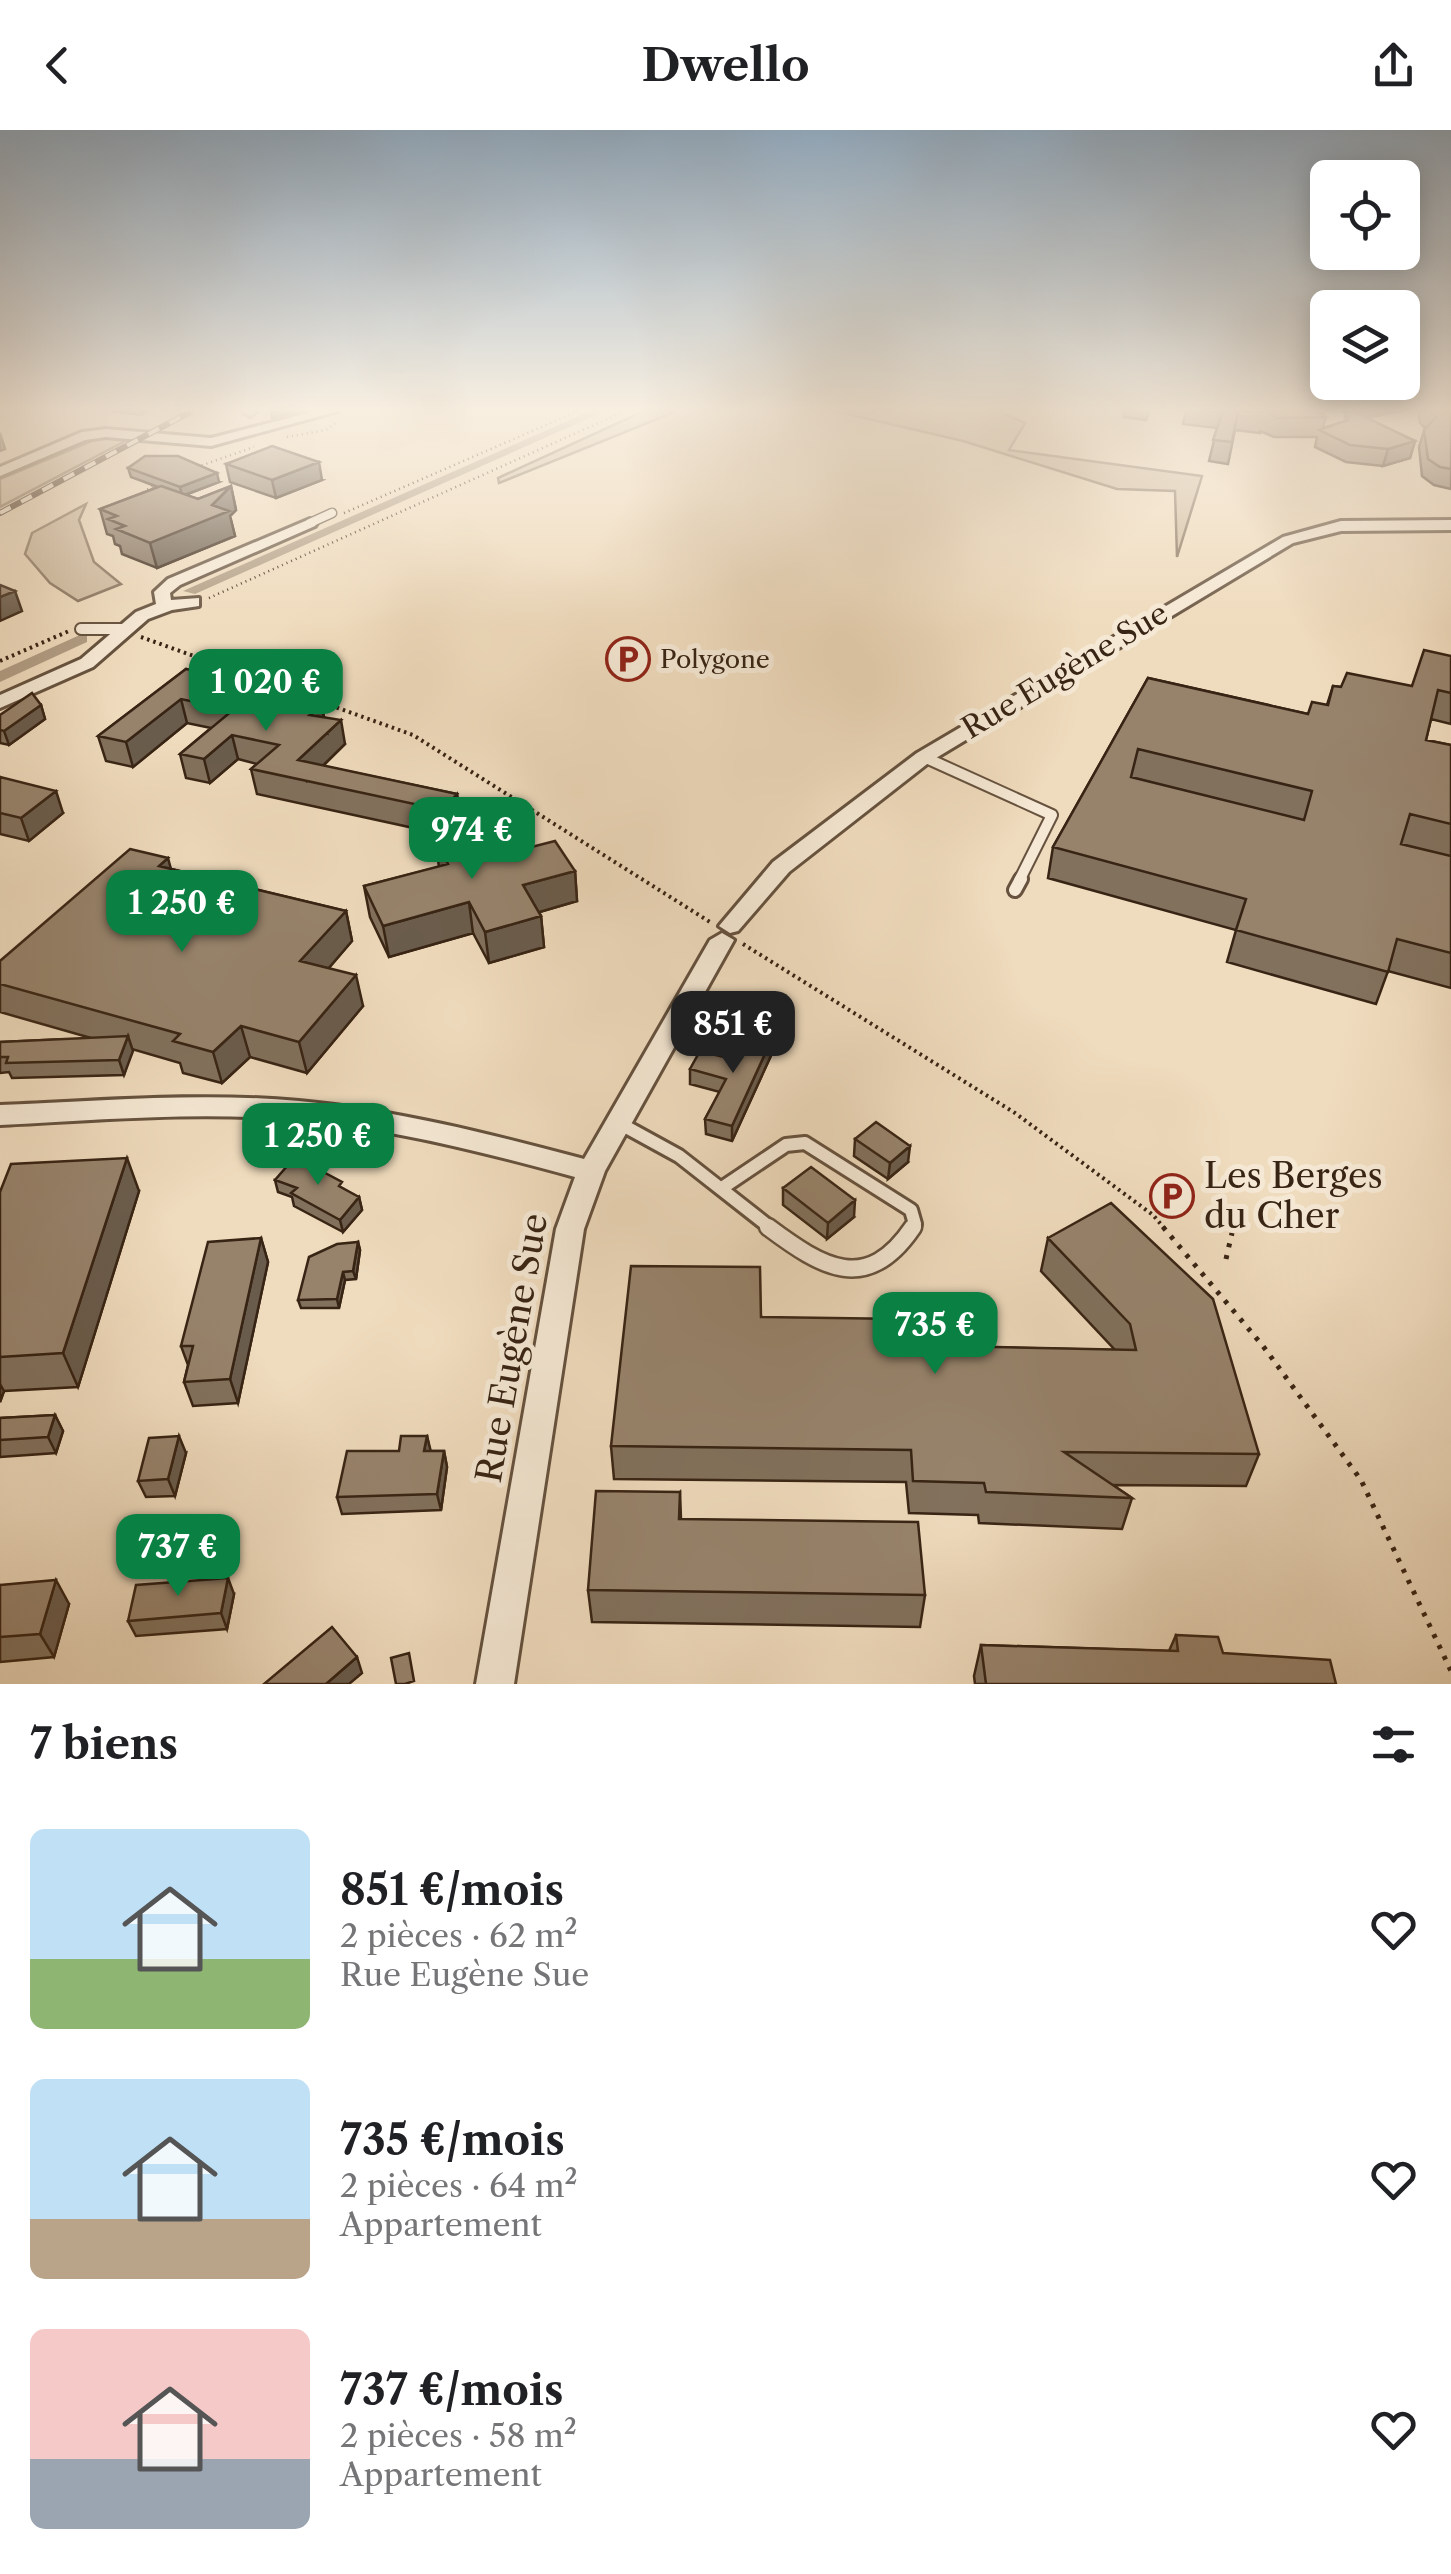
<!DOCTYPE html>
<html lang="fr">
<head>
<meta charset="utf-8">
<style>
  body { margin:0; font-family:"Libre Caslon Text",serif; background:#f2f2f2; color:#202124; height:100vh; display:flex; flex-direction:column; font-size:38px; white-space:nowrap }
  * { box-sizing:border-box; margin:0 }
  p { font-size:32px; color:#757577 }
  .icon { flex:none; width:55px; height:55px; fill:none; stroke:currentColor; stroke-width:2; stroke-linecap:round; stroke-linejoin:round }
  .map { position:relative; height:1554px; overflow:hidden }
  .sheet { display:flex; flex-direction:column; background:#fff; flex:1 }
  .sheet>* { flex:none }
  .tools { position:absolute; left:1310px; top:30px; display:grid; gap:20px }
  .tools a { display:grid; place-items:center; width:110px; height:110px; border-radius:15px; background:#fff; box-shadow:0 5px 25px #0003; font-size:50px }
  .price { position:absolute; translate:-50% -85px; padding:0 22px; border-radius:20px; background:#0b8043; color:#fff; font-size:32px; line-height:65px; filter:drop-shadow(0 2px 5px #0008) }
  .price::after { content:''; position:absolute; left:50%; top:60px; width:30px; height:22px; margin-left:-15px; background:inherit; clip-path:polygon(0 0,100% 0,50% 100%) }
  .price.selected { background:#222; color:#fff }
  ul { padding:0; list-style:none }
  li { display:flex; align-items:center; gap:30px; height:250px; padding:0 30px }
  li span { display:grid; place-items:center; flex:none; width:280px; height:200px; border-radius:15px; color:#555 }
  li>.icon { margin-inline-start:auto }
  span .icon { width:120px; height:120px; fill:#fffc; stroke-width:1 }
  li b { font-size:42px }
  h2 { display:flex; justify-content:space-between; align-items:center; height:120px; padding:0 30px; font-size:42px }
  header { display:flex; justify-content:space-between; align-items:center; height:130px; padding:0 30px; background:#fff; font-size:45px; font-weight:700 }
  .map>svg:first-child { display:block }
  .green { fill:#d0bca0; stroke:#84705a; stroke-width:2.5 }
  .lines { fill:none; stroke-linecap:round; stroke-linejoin:round }
  .canal { fill:#b19d84; fill-rule:evenodd }
  .service-far3-casing { stroke:#66523e; stroke-width:11 }
  .service-far2-casing { stroke:#66523e; stroke-width:14 }
  .service-far1-casing { stroke:#66523e; stroke-width:18 }
  .service-casing { stroke:#66523e; stroke-width:21 }
  .minor-casing { stroke:#66523e; stroke-width:6 }
  .path-far2 { stroke:#382414; stroke-width:2.5; stroke-dasharray:1 4; stroke-linecap:butt }
  .path-far1 { stroke:#382414; stroke-width:4; stroke-dasharray:2.5 4; stroke-linecap:butt }
  .path { stroke:#382414; stroke-width:5; stroke-dasharray:4 8; stroke-linecap:butt }
  .service-far3 { stroke:#f5e8d4; stroke-width:8 }
  .service-far2 { stroke:#f5e8d4; stroke-width:10 }
  .service-far1 { stroke:#f5e8d4; stroke-width:12 }
  .service { stroke:#f5e8d4; stroke-width:16 }
  .minor { fill:#f5e8d4; fill-rule:evenodd }
  .rail-casing { stroke:#382414; stroke-width:6 }
  .rail { stroke:#f5e8d4; stroke-width:4; stroke-dasharray:12; stroke-linecap:butt }
  .wall { fill:#82715d; stroke:#382414; stroke-width:2.5 }
  .shaded-wall { fill:#6a5c4c; stroke:#382414; stroke-width:2.5 }
  .building { fill:#97836c; stroke:#382414; stroke-width:2.5; fill-rule:evenodd }
  .labels { text-anchor:middle; stroke-width:10; stroke-linejoin:round; paint-order:stroke }
  .far-poi-label { font-size:25px; fill:#382414; stroke:#f5e8d4; text-anchor:start }
  .street-label { font-size:30px; fill:#382414; stroke:#f5e8d4 }
  .near-poi-label { font-size:35px; fill:#382414; stroke:#f5e8d4; text-anchor:start }
  .near-street-label { font-size:35px; fill:#382414; stroke:#f5e8d4 }
</style>
</head>
<body>
<header><svg class="icon" aria-label="back" viewBox="0 0 24 24"><path d="M15 5l-7 7 7 7"/></svg>Dwello<svg class="icon" aria-label="share" viewBox="0 0 24 24"><path d="M12 15V3M7 8l5-5 5 5M5 13v7h14v-7"/></svg></header>
<div class="map">
<svg width="1451" height="1554" viewBox="0 0 1451 1554">
  <rect width="100%" height="100%" fill="#efdbbd"/>
  <filter id="stains"><feTurbulence type="fractalNoise" baseFrequency=".002" numOctaves="4"/><feColorMatrix values="0 0 0 0 .2 0 0 0 0 .09 0 0 0 0 .02 0 0 0 .5 -.17"/></filter>
  <radialGradient id="worn" r=".72"><stop offset=".6" stop-color="#630" stop-opacity="0"/><stop offset="1" stop-color="#630" stop-opacity=".3"/></radialGradient>
  <!-- green -->
  <path class="green" d="M 644,281 L 677,281 L 499,353 L 498,348 Z
    M 835,281 L 998,281 L 1025,293 L 1009,320 L 1202,346 L 1177,427 L 1175,361 L 1117,359 L 963,311 Z
    M 99,308 L 127,310 L 0,377 L 0,349 Z
    M 86,374 L 79,390 L 94,432 L 121,454 L 78,471 L 50,453 L 25,424 L 32,403 Z"/>
  <g class="lines">
    <!-- canal -->
    <path class="canal" d="M 590,281 L 605,281 L 195,464 L 183,461 Z
      M 82,504 L 87,506 L 87,512 L 0,552 L 0,541 Z"/>
    <!-- service-far3 casing -->
    <g class="service-far3-casing">
      <path id="service-far3" d="M 310,393 L 332,383"/>
    </g>
    <!-- service-far2 casing -->
    <g class="service-far2-casing">
      <path id="service-far2" d="M 81,499 L 121,499
        M 924,627 L 1052,685 L 1019,751"/>
    </g>
    <!-- service-far1 casing -->
    <g class="service-far1-casing">
      <path id="service-far1" d="M 1015,760 L 1021,749
        M 617,992 L 679,1026 L 772,1099
        M 722,1058 L 786,1015 L 805,1013 L 911,1080 L 915,1094 L 912,1099"/>
    </g>
    <!-- service casing -->
    <g class="service-casing">
      <path id="service" d="M 768,1097 C 823,1138 867,1165 913,1097"/>
    </g>
    <!-- minor casing -->
    <g class="minor-casing">
      <path id="minor" d="M 257,281 L 250,286 L 244,282 L 244,281 Z
        M 316,281 L 338,281 L 211,316 L 106,307 L 85,310 L 0,346 L 0,337 L 82,302 L 106,299 L 211,308 Z
        M 310,389 L 317,393 L 315,396 L 180,455 L 170,463 L 171,470 L 199,468 L 199,476 L 172,480 L 148,489 L 93,537 L 0,578 L 0,565 L 81,529 L 136,482 L 156,474 L 154,462 L 168,449 Z
        M 1451,390 L 1451,400 L 1341,401 L 1293,413 L 931,631 L 789,742 L 738,801 L 730,803 L 719,796 L 773,732 L 917,623 L 1283,407 L 1341,391 Z
        M 722,803 L 734,810 L 605,1041 L 584,1099 L 514,1554 L 476,1554 L 556,1099 L 575,1047 C 484,1022 392,999 298,990 C 199,981 99,990 0,995 L 0,975 C 99,971 200,962 299,971 C 396,980 490,1004 584,1029 L 710,810 Z"/>
    </g>
    <!-- path-far2 -->
    <path class="path-far2" d="M 287,307 L 326,300 L 338,291
      M 197,337 L 254,317
      M 139,365 L 156,354
      M 344,383 L 578,281
      M 209,468 L 625,281"/>
    <!-- path-far1 -->
    <path class="path-far1" d="M 141,507 L 413,605 L 710,792
      M 0,531 L 69,501
      M 743,814 L 1015,983 L 1153,1085 L 1165,1099"/>
    <!-- path -->
    <path class="path" d="M 1163,1097 L 1263,1216 L 1361,1350 L 1451,1541
      M 1226,1129 L 1232,1103"/>
    <!-- service-far3 -->
    <use href="#service-far3" class="service-far3"/>
    <!-- service-far2 -->
    <use href="#service-far2" class="service-far2"/>
    <!-- service-far1 -->
    <use href="#service-far1" class="service-far1"/>
    <!-- service -->
    <use href="#service" class="service"/>
    <!-- minor -->
    <use href="#minor" class="minor"/>
    <!-- rail casing -->
    <g class="rail-casing">
      <path id="rail" d="M 0,383 L 192,281"/>
    </g>
    <!-- rail -->
    <use href="#rail" class="rail"/>
  </g>
  <!-- wall -->
  <path class="wall" d="M 112,281 L 148,281 L 141,285 Z
    M 1124,281 L 1149,281 L 1146,290 L 1124,287 Z
    M 1186,281 L 1318,281 L 1326,287 L 1323,298 L 1345,291 L 1345,283 L 1342,281 L 1401,281 L 1366,288 L 1415,311 L 1410,328 L 1383,336 L 1346,332 L 1315,317 L 1317,307 L 1274,307 L 1260,301 L 1260,303 L 1235,300 L 1228,334 L 1209,331 L 1217,298 L 1183,294 Z
    M 1418,281 L 1451,281 L 1451,359 L 1434,355 L 1422,346 L 1419,317 L 1425,298 L 1420,293 Z
    M 226,334 L 322,350 L 276,368 L 230,352 Z
    M 128,338 L 219,352 L 185,365 L 198,369 L 231,356 L 236,380 L 230,386 L 235,406 L 157,438 L 122,424 L 120,416 L 115,414 L 113,406 L 107,404 L 100,379 L 158,357 L 131,347 Z
    M 1451,526 L 1451,594 L 1431,589 L 1426,610 L 1451,615 L 1451,858 L 1388,841 L 1376,874 L 1227,832 L 1236,800 L 1048,748 L 1053,717 L 1148,548 L 1308,584 L 1327,575 L 1333,556 L 1341,557 L 1412,556 Z
    M 186,539 L 256,566 L 322,578 L 324,587 L 345,614 L 323,636 L 457,664 L 460,688 L 446,705 L 257,664 L 251,639 L 257,634 L 238,629 L 210,653 L 186,648 L 180,624 L 211,598 L 187,593 L 133,637 L 106,631 L 98,606 Z
    M 41,575 L 45,589 L 9,615 L 0,613 L 0,585 Z
    M 0,647 L 63,683 L 29,711 L 0,704 Z
    M 435,709 L 575,741 L 577,771 L 539,782 L 541,786 L 544,817 L 489,833 L 473,803 L 389,827 L 370,787 L 364,756 L 439,737 Z
    M 171,739 L 346,781 L 352,811 L 329,838 L 363,876 L 307,943 L 250,927 L 222,953 L 183,943 L 180,933 L 132,919 L 124,945 L 12,948 L 9,942 L 0,943 L 0,912 L 91,908 L 0,882 L 0,831 Z
    M 774,904 L 774,919 L 732,1011 L 706,1004 L 705,989 L 720,962 L 690,954 L 690,939 L 736,930 Z
    M 855,1009 L 908,1032 L 888,1049 L 854,1026 Z
    M 275,1050 L 359,1067 L 362,1080 L 343,1102 L 294,1076 L 292,1067 L 278,1062 Z
    M 783,1058 L 854,1087 L 827,1109 L 783,1075 Z
    M 139,1061 L 78,1257 L 4,1261 L 0,1272 L 0,1062 Z
    M 261,1108 L 268,1132 L 238,1273 L 193,1276 L 184,1252 L 188,1235 L 181,1216 Z
    M 1048,1108 L 1259,1324 L 1246,1356 L 1113,1355 L 1132,1368 L 1122,1399 L 979,1393 L 978,1385 L 909,1383 L 906,1352 L 614,1349 L 611,1316 L 761,1187 L 905,1215 L 1115,1220 L 1041,1141 Z
    M 358,1112 L 360,1120 L 356,1149 L 345,1150 L 339,1178 L 301,1178 L 298,1170 Z
    M 55,1285 L 63,1301 L 56,1323 L 0,1327 L 0,1288 Z
    M 427,1306 L 430,1321 L 444,1321 L 447,1337 L 441,1380 L 342,1384 L 337,1367 L 399,1321 Z
    M 186,1323 L 175,1366 L 146,1367 L 138,1351 Z
    M 680,1362 L 681,1389 L 925,1465 L 920,1497 L 592,1492 L 588,1460 Z
    M 0,1455 L 69,1474 L 54,1527 L 0,1532 Z
    M 234,1464 L 227,1499 L 136,1506 L 128,1491 Z
    M 1176,1505 L 1223,1523 L 1336,1554 L 975,1554 L 974,1546 L 981,1515 L 1169,1521 Z"/>
  <!-- shaded-wall -->
  <path class="shaded-wall" d="M 271,281 L 301,281 L 272,288 Z
    M 1348,281 L 1401,281 L 1348,291 Z
    M 0,303 L 5,319 L 0,321 Z
    M 1415,311 L 1410,328 L 1383,336 L 1388,319 Z
    M 319,332 L 322,350 L 276,368 L 272,350 Z
    M 217,343 L 219,352 L 182,366 L 180,357 Z
    M 231,356 L 236,380 L 230,386 L 235,406 L 157,438 L 150,413 L 212,375 Z
    M 15,461 L 22,481 L 0,491 L 0,467 Z
    M 253,551 L 258,575 L 232,561 Z
    M 181,569 L 187,593 L 133,637 L 126,612 Z
    M 41,575 L 45,589 L 9,615 L 4,601 Z
    M 322,578 L 327,602 L 310,585 Z
    M 341,590 L 345,614 L 307,651 L 298,630 Z
    M 232,605 L 238,629 L 210,653 L 204,629 Z
    M 56,661 L 63,683 L 29,711 L 21,688 Z
    M 457,664 L 460,688 L 446,705 L 442,680 Z
    M 168,728 L 176,758 L 159,736 Z
    M 575,741 L 577,771 L 526,786 L 523,755 Z
    M 469,772 L 473,803 L 389,827 L 383,796 Z
    M 346,781 L 352,811 L 308,862 L 300,831 Z
    M 541,786 L 544,817 L 489,833 L 485,802 Z
    M 356,845 L 363,876 L 307,943 L 299,912 Z
    M 241,896 L 250,927 L 222,953 L 213,922 Z
    M 774,904 L 774,919 L 732,1011 L 732,996 Z
    M 128,906 L 133,921 L 124,945 L 119,930 Z
    M 910,1016 L 908,1032 L 888,1049 L 890,1033 Z
    M 127,1028 L 139,1061 L 78,1257 L 63,1223 Z
    M 359,1067 L 362,1080 L 343,1102 L 340,1090 Z
    M 855,1070 L 854,1087 L 827,1109 L 828,1093 Z
    M 261,1108 L 268,1132 L 238,1273 L 230,1249 Z
    M 358,1112 L 360,1120 L 356,1149 L 353,1141 Z
    M 343,1142 L 345,1150 L 339,1178 L 337,1169 Z
    M 0,1254 L 4,1261 L 0,1272 Z
    M 55,1285 L 63,1301 L 56,1323 L 48,1307 Z
    M 179,1306 L 186,1323 L 175,1366 L 168,1349 Z
    M 427,1306 L 431,1322 L 424,1321 Z
    M 444,1321 L 447,1337 L 441,1380 L 437,1364 Z
    M 228,1448 L 234,1464 L 227,1499 L 221,1483 Z
    M 56,1450 L 69,1474 L 54,1527 L 40,1504 Z
    M 357,1527 L 362,1543 L 349,1554 L 326,1554 Z"/>
  <!-- building -->
  <path class="building" d="M 1223,281 L 1238,281 L 1232,312 L 1213,310 Z
    M 1265,281 L 1318,281 L 1326,287 L 1278,288 Z
    M 1348,281 L 1353,281 L 1415,311 L 1388,319 L 1350,315 L 1319,300 L 1348,290 Z
    M 1430,281 L 1451,281 L 1451,339 L 1440,337 L 1428,329 L 1424,300 L 1436,287 Z
    M 272,316 L 319,332 L 272,350 L 226,334 Z
    M 145,326 L 178,326 L 217,343 L 180,357 L 128,338 Z
    M 161,356 L 198,369 L 231,356 L 212,375 L 229,381 L 150,413 L 116,399 L 125,396 L 108,389 L 117,386 L 100,379 Z
    M 0,455 L 15,461 L 0,467 Z
    M 1424,520 L 1451,526 L 1451,563 L 1438,560 L 1426,610 L 1451,615 L 1451,694 L 1410,684 L 1401,714 L 1451,726 L 1451,823 L 1397,809 L 1388,842 L 1236,800 L 1246,769 L 1053,717 L 1148,548 L 1308,584 L 1312,572 L 1328,575 L 1333,556 L 1341,557 L 1347,543 L 1412,556 ZM 1138,619 L 1312,661 L 1304,690 L 1131,647 Z
    M 186,539 L 217,545 L 229,540 L 253,551 L 232,561 L 295,574 L 302,568 L 322,578 L 310,585 L 341,590 L 298,630 L 457,664 L 442,680 L 251,639 L 279,615 L 232,605 L 204,629 L 180,624 L 233,580 L 181,569 L 126,612 L 98,606 Z
    M 32,563 L 41,575 L 4,601 L 0,600 L 0,585 Z
    M 0,647 L 56,661 L 21,688 L 0,683 Z
    M 487,696 L 504,724 L 555,711 L 575,741 L 523,755 L 541,786 L 485,802 L 469,772 L 383,796 L 364,756 L 448,734 L 435,709 Z
    M 130,719 L 168,728 L 159,736 L 346,781 L 300,831 L 356,845 L 299,912 L 241,896 L 213,922 L 173,911 L 180,904 L 0,854 L 0,831 Z
    M 762,900 L 774,904 L 732,996 L 705,989 L 726,949 L 690,939 L 700,921 L 736,930 L 755,901 Z
    M 128,906 L 119,930 L 6,933 L 8,927 L 0,927 L 0,912 Z
    M 876,992 L 910,1016 L 890,1033 L 855,1009 Z
    M 295,1027 L 342,1052 L 339,1056 L 359,1067 L 340,1090 L 291,1063 L 297,1058 L 275,1050 Z
    M 127,1028 L 63,1223 L 0,1227 L 0,1062 L 11,1034 Z
    M 811,1037 L 855,1070 L 828,1093 L 783,1058 Z
    M 1111,1073 L 1213,1169 L 1259,1324 L 1064,1322 L 1132,1368 L 986,1362 L 984,1353 L 913,1351 L 911,1320 L 611,1316 L 631,1136 L 760,1137 L 761,1187 L 903,1189 L 905,1215 L 1136,1220 L 1130,1194 L 1048,1108 Z
    M 261,1108 L 230,1249 L 184,1252 L 193,1216 L 181,1216 L 208,1112 Z
    M 358,1112 L 353,1141 L 343,1142 L 337,1169 L 298,1170 L 309,1127 L 337,1114 Z
    M 55,1285 L 48,1307 L 0,1310 L 0,1288 Z
    M 179,1306 L 168,1349 L 138,1351 L 149,1308 Z
    M 401,1306 L 427,1306 L 424,1321 L 444,1321 L 437,1364 L 337,1367 L 347,1321 L 399,1321 Z
    M 596,1361 L 680,1362 L 679,1389 L 918,1392 L 925,1465 L 588,1460 Z
    M 228,1448 L 221,1483 L 128,1491 L 136,1455 Z
    M 56,1450 L 40,1504 L 0,1507 L 0,1455 Z
    M 332,1497 L 357,1527 L 326,1554 L 264,1554 Z
    M 1176,1505 L 1218,1507 L 1223,1523 L 1330,1530 L 1336,1554 L 986,1554 L 981,1515 L 1178,1521 Z
    M 409,1523 L 414,1551 L 405,1554 L 396,1554 L 391,1528 Z"/>
  <!-- sky -->
  <linearGradient id="sky" x2="0" y2="1"><stop stop-color="#92abc0"/><stop offset="0.56" stop-color="#f8efe1"/><stop offset="1" stop-color="#f8efe1" stop-opacity="0"/></linearGradient>
  <rect width="1451" height="499" fill="url(#sky)"/>
  <!-- icons -->
  <defs>
    <g id="parking-ring" transform="scale(2.25)"><circle r="9.5" fill="#f5e8d4" stroke="#8f2418" stroke-width="1.5"/><path d="M-3.5-5.5H1a3.5 3.5 0 0 1 0 7H-1V5.5H-3.5ZM-1-3.4V-.6H.8a1.4 1.4 0 0 0 0-2.8Z" fill="#8f2418"/></g>
  </defs>
  <g fill-rule="evenodd">
    <use href="#parking-ring" x="628" y="529"/>
    <use href="#parking-ring" x="1172" y="1066"/>
  </g>
  <g class="labels">
    <!-- far-poi labels -->
    <g class="far-poi-label">
      <text x="660" y="538">Polygone</text>
    </g>
    <!-- street labels -->
    <g class="street-label">
      <text transform="translate(1065 541) rotate(-31)" y="10">Rue Eugène Sue</text>
    </g>
    <!-- near-poi labels -->
    <g class="near-poi-label">
      <text x="1204" y="1058">Les Berges<tspan x="1204" dy="40">du Cher</tspan></text>
    </g>
    <!-- near-street labels -->
    <g class="near-street-label">
      <text transform="translate(512 1218) rotate(-80)" y="12">Rue Eugène Sue</text>
    </g>
  </g>
  <rect width="100%" height="100%" filter="url(#stains)"/>
  <rect width="100%" height="100%" fill="url(#worn)"/>
</svg>
<div class="tools">
<a><svg class="icon" aria-label="locate" viewBox="0 0 24 24"><circle cx="12" cy="12" r="6"/><path d="M12 2v4M12 18v4M2 12h4M18 12h4"/></svg></a>
<a><svg class="icon" aria-label="layers" viewBox="0 0 24 24"><path d="M12 4l9 5-9 5-9-5zM3 14l9 5 9-5"/></svg></a>
</div>
<b class="price" style="left:266px;top:604px">1 020 €</b>
<b class="price" style="left:472px;top:752px">974 €</b>
<b class="price" style="left:182px;top:825px">1 250 €</b>
<b class="price selected" style="left:733px;top:946px">851 €</b>
<b class="price" style="left:318px;top:1058px">1 250 €</b>
<b class="price" style="left:935px;top:1247px">735 €</b>
<b class="price" style="left:178px;top:1469px">737 €</b>
</div>
<section class="sheet">
<h2>7 biens<svg class="icon" aria-label="filters" viewBox="0 0 24 24"><path d="M4 7h16M4 17h16"/><circle cx="9" cy="7" r="2"/><circle cx="15" cy="17" r="2"/></svg></h2>
<ul>
<li><span style="background:linear-gradient(#bfe0f5 65%,#8fb573 0)"><svg class="icon" aria-label="home" viewBox="0 0 24 24"><path d="M3 11l9-7 9 7M6 9v11h12V9"/></svg></span><div><b>851 €/mois</b><p>2 pièces · 62 m²</p><p>Rue Eugène Sue</p></div><svg class="icon" aria-label="heart" viewBox="0 0 24 24"><path d="M12 20l-8-8c-3-5 5-10 8-4 3-6 11-1 8 4z"/></svg></li>
<li><span style="background:linear-gradient(#bfe0f5 70%,#b9a48a 0)"><svg class="icon" aria-label="home" viewBox="0 0 24 24"><path d="M3 11l9-7 9 7M6 9v11h12V9"/></svg></span><div><b>735 €/mois</b><p>2 pièces · 64 m²</p><p>Appartement</p></div><svg class="icon" aria-label="heart" viewBox="0 0 24 24"><path d="M12 20l-8-8c-3-5 5-10 8-4 3-6 11-1 8 4z"/></svg></li>
<li><span style="background:linear-gradient(#f6c9c9 65%,#9aa5b1 0)"><svg class="icon" aria-label="home" viewBox="0 0 24 24"><path d="M3 11l9-7 9 7M6 9v11h12V9"/></svg></span><div><b>737 €/mois</b><p>2 pièces · 58 m²</p><p>Appartement</p></div><svg class="icon" aria-label="heart" viewBox="0 0 24 24"><path d="M12 20l-8-8c-3-5 5-10 8-4 3-6 11-1 8 4z"/></svg></li>
</ul>
</section>
</body>
</html>
